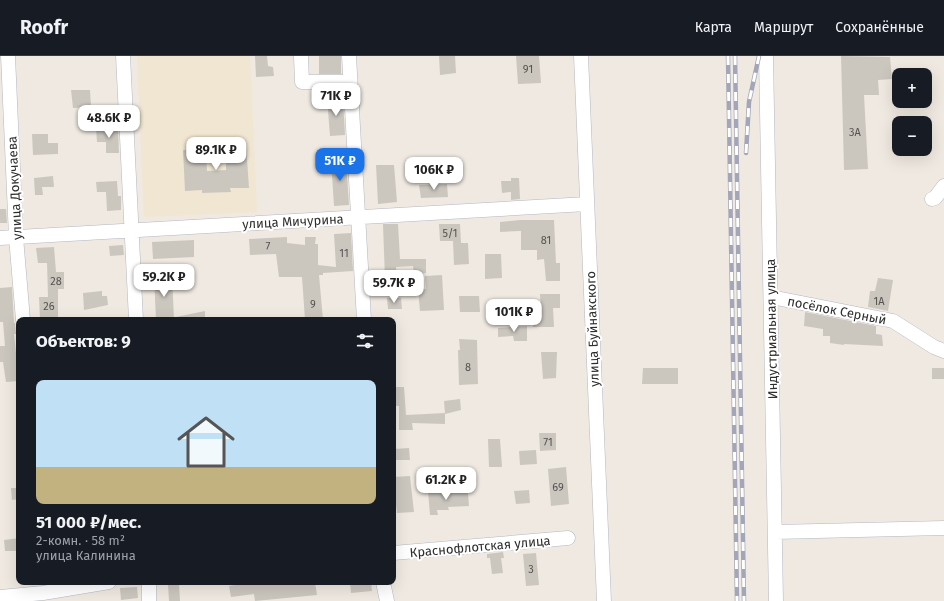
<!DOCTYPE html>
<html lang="ru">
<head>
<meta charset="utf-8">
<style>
  body { margin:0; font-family:"Fira Sans",sans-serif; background:#20242c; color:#f1f3f6; height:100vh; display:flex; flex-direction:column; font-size:15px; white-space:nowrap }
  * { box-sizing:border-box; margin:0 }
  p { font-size:13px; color:#9ea1a6 }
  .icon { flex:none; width:22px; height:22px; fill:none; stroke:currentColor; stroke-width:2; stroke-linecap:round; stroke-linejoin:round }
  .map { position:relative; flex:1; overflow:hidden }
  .details { position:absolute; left:16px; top:261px; width:380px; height:268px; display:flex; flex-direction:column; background:#171b24; border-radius:8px; box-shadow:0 4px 16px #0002 }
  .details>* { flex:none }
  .controls { position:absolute; left:892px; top:12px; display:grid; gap:8px }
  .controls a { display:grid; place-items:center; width:40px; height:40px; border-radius:8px; background:#171b24; box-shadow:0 4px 16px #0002; font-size:20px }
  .price { position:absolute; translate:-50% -34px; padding:0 9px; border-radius:8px; background:#fff; color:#222; font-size:13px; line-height:26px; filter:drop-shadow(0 1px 2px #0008) }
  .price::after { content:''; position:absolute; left:50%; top:24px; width:12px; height:9px; margin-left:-6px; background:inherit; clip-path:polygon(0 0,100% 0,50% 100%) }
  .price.on { background:#1a73e8; color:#fff }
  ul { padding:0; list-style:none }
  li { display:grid; align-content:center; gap:8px; height:212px; padding:0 20px }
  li+li { border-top:1px solid #363941 }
  li span { display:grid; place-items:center; height:124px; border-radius:8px; color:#555 }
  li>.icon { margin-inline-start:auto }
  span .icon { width:72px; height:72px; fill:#fffc; stroke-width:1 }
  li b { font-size:17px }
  h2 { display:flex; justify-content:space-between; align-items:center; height:48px; padding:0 20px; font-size:17px }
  header { display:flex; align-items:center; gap:24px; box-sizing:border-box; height:56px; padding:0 20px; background:#171b24; border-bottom:1px solid #363941 }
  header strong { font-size:19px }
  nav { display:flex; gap:22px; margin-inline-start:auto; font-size:14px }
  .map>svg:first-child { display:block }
  .education { fill:#f0e6d1 }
  .building { fill:#cbc7bf }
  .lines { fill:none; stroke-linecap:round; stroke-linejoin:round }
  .minor-casing { stroke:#b4b7c1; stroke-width:15 }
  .minor { stroke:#fff; stroke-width:14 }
  .rail-casing { stroke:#a3a6b8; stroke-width:4.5 }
  .rail { stroke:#fff; stroke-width:3; stroke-dasharray:9; stroke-linecap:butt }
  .labels { text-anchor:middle; stroke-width:4; stroke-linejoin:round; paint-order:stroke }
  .number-label { font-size:11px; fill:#555452 }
  .street-label { font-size:13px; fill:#2e2e2e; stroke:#fff }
</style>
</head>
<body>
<header>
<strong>Roofr</strong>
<nav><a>Карта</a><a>Маршрут</a><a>Сохранённые</a></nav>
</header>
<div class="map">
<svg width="944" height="545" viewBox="0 0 944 545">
  <rect width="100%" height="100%" fill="#efe9e1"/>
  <!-- education -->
  <path class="education" d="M 137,0 L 250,0 L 257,156 L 144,161 Z"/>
  <!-- building -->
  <path class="building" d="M 255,0 L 267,0 L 268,10 L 273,11 L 274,20 L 256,21 Z
    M 319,0 L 341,0 L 341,18 L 319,18 Z
    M 439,0 L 455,0 L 456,17 L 440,19 Z
    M 516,0 L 539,0 L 541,27 L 518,28 Z
    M 841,0 L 890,1 L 892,23 L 878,24 L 879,39 L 864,39 L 868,113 L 844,114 Z
    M 71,34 L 90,34 L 91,51 L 73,52 Z
    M 327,42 L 343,42 L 345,79 L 330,80 Z
    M 118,71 L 119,97 L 106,97 L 106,86 L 97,86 L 96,72 Z
    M 32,78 L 48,78 L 48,87 L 58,87 L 58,98 L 33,99 Z
    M 246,89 L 249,132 L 230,132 L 231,136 L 202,137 L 202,134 L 185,135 L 183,94 L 206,93 L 207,115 L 226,114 L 226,90 Z
    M 346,103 L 349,149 L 334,150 L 331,104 Z
    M 376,109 L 394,109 L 397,146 L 378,148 Z
    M 53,120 L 54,131 L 42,131 L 43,139 L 35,139 L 34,122 Z
    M 511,122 L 519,122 L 520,143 L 511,144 L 511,136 L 502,137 L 501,125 L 511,125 Z
    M 117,125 L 118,140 L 121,140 L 121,154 L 107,155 L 106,136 L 97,136 L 96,126 Z
    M 447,128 L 448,141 L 421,142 L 419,129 Z
    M 0,153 L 6,153 L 7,167 L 0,167 Z
    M 520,164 L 554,164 L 556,207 L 560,207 L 560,225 L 546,225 L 544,203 L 537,204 L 537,194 L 521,194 L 521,175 L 520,175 L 500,176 L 500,166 Z
    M 383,168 L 398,168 L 400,203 L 426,203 L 426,217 L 414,218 L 413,210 L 396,211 L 397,223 L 385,223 Z
    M 439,168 L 460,168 L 461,187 L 468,187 L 469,208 L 454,209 L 453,185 L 440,185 Z
    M 351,177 L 353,215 L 323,217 L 323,219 L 319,219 L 323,264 L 305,264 L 302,221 L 279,221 L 276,198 L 250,199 L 249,183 L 287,181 L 287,187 L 305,189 L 305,181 L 316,181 L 315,188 L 318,188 L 318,209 L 336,211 L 334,178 Z
    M 194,184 L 194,201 L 153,203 L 152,186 Z
    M 123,189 L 124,199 L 110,200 L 109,190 Z
    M 54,191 L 56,216 L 64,216 L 64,233 L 58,233 L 58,264 L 40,264 L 39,241 L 48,241 L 47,207 L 38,207 L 36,192 Z
    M 485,198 L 501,198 L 502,222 L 485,223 Z
    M 442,219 L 444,254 L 420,255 L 418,234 L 426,233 L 425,220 Z
    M 172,220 L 174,264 L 156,264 L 154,221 Z
    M 878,222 L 893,224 L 888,255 L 868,251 L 870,235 L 875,235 Z
    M 12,231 L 14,267 L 15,267 L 16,278 L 14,278 L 19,325 L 6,326 L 3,306 L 0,306 L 0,290 L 5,290 L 3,266 L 0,266 L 0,232 Z
    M 102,235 L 102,240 L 107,240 L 108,249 L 84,254 L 83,237 Z
    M 540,238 L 560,238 L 560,252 L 553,252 L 554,271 L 533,271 L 532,255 L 541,255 Z
    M 459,240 L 479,240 L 480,256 L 460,256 Z
    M 387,242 L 401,242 L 402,253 L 388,253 Z
    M 205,255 L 205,264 L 177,264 L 176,261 Z
    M 805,256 L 876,270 L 876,278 L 882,279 L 883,290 L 844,288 L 844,289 L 830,287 L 830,280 L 823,280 L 823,273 L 804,270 Z
    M 527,270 L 527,285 L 514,285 L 513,280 L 498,281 L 498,272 Z
    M 459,283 L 477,284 L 478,328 L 459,329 L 458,294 L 460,294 Z
    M 541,296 L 557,296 L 556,322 L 543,323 Z
    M 643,312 L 678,312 L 678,328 L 642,328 Z
    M 932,312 L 944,312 L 944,323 L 932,323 Z
    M 393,331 L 404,331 L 406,359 L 445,357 L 444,345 L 460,343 L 461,354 L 445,358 L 445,368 L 412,367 L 413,374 L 399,374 L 399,350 L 393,350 Z
    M 539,377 L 556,377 L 556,394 L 540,395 Z
    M 488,383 L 500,383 L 502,411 L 489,411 Z
    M 409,392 L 410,404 L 395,404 L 394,393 Z
    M 536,394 L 537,408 L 520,409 L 519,395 Z
    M 566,411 L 569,448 L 551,450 L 548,413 Z
    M 410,420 L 414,456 L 397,457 L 393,421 Z
    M 11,432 L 19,432 L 19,443 L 12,444 Z
    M 433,434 L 434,437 L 468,437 L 469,450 L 448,451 L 449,454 L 437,454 L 438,459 L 430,459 L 428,435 Z
    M 529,434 L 530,447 L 516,448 L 514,435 Z
    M 19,482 L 19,495 L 5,495 L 4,484 Z
    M 503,496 L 504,502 L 501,502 L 503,517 L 492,518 L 490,502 L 487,502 L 487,498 Z
    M 536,497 L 539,529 L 526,530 L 523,498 Z
    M 252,526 L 315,526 L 317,539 L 255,545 L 254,538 L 231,541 L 229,530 Z
    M 350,526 L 371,526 L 372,535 L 351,537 Z
    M 179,528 L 180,545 L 169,545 L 168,529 Z
    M 137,531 L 138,542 L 121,544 L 120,532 Z"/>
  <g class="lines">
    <!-- minor casing -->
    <g class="minor-casing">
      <path id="minor" d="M 8,0 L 16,181 L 23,264
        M 123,0 L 136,264
        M 349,0 L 364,264
        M 581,0 L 604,545
        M 766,0 L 776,545
        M 301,1 L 302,26 L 350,26
        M 932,143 L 935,142 L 944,130
        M 0,182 L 587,148
        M 771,241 L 893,265 L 934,291 L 944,295
        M 775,476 L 944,472
        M 393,497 L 568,482
        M 149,526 L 149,545
        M 383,526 L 387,545
        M 0,541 L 43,537 L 109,526"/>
    </g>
    <!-- minor -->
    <use href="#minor" class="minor"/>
    <!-- rail casing -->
    <g class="rail-casing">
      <path id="rail" d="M 728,0 L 737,545
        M 735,0 L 744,545
        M 746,97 L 749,46 L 759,0"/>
    </g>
    <!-- rail -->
    <use href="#rail" class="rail"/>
  </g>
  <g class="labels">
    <!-- number labels -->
    <g class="number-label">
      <text x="528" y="17">91</text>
      <text x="855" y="80">3А</text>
      <text x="450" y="181">5/1</text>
      <text x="546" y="188">81</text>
      <text x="268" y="194">7</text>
      <text x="344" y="201">11</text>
      <text x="56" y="229">28</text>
      <text x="879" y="249">1А</text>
      <text x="313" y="252">9</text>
      <text x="49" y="254">26</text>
      <text x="468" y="315">8</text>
      <text x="548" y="390">71</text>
      <text x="558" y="435">69</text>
      <text x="531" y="517">3</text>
    </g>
    <!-- street labels -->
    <g class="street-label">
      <text transform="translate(14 132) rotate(-93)" y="5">улица Докучаева</text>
      <text transform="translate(293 165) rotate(-3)" y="5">улица Мичурина</text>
      <text transform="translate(837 254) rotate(11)" y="5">посёлок Серный</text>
      <text transform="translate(592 273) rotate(-92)" y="5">улица Буйнакского</text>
      <text transform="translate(771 273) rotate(-91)" y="5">Индустриальная улица</text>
      <text transform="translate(480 490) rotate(-5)" y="5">Краснофлотская улица</text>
    </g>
  </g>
</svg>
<div class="controls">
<a>+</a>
<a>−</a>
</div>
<b class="price" style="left:336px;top:61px">71K ₽</b>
<b class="price" style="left:109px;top:83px">48.6K ₽</b>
<b class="price" style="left:216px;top:115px">89.1K ₽</b>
<b class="price on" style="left:340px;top:126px">51K ₽</b>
<b class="price" style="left:434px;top:135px">106K ₽</b>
<b class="price" style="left:164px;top:242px">59.2K ₽</b>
<b class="price" style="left:394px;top:248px">59.7K ₽</b>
<b class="price" style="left:514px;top:277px">101K ₽</b>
<b class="price" style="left:446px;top:445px">61.2K ₽</b>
<section class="details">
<h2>Объектов: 9<svg class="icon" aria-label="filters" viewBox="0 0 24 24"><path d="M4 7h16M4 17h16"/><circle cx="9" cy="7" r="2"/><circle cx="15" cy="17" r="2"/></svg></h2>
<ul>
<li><span style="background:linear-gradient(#bfe0f5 70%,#c2b280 0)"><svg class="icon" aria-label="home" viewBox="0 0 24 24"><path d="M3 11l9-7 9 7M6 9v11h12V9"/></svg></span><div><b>51 000 ₽/мес.</b><p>2-комн. · 58 m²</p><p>улица Калинина</p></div></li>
</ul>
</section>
</div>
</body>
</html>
